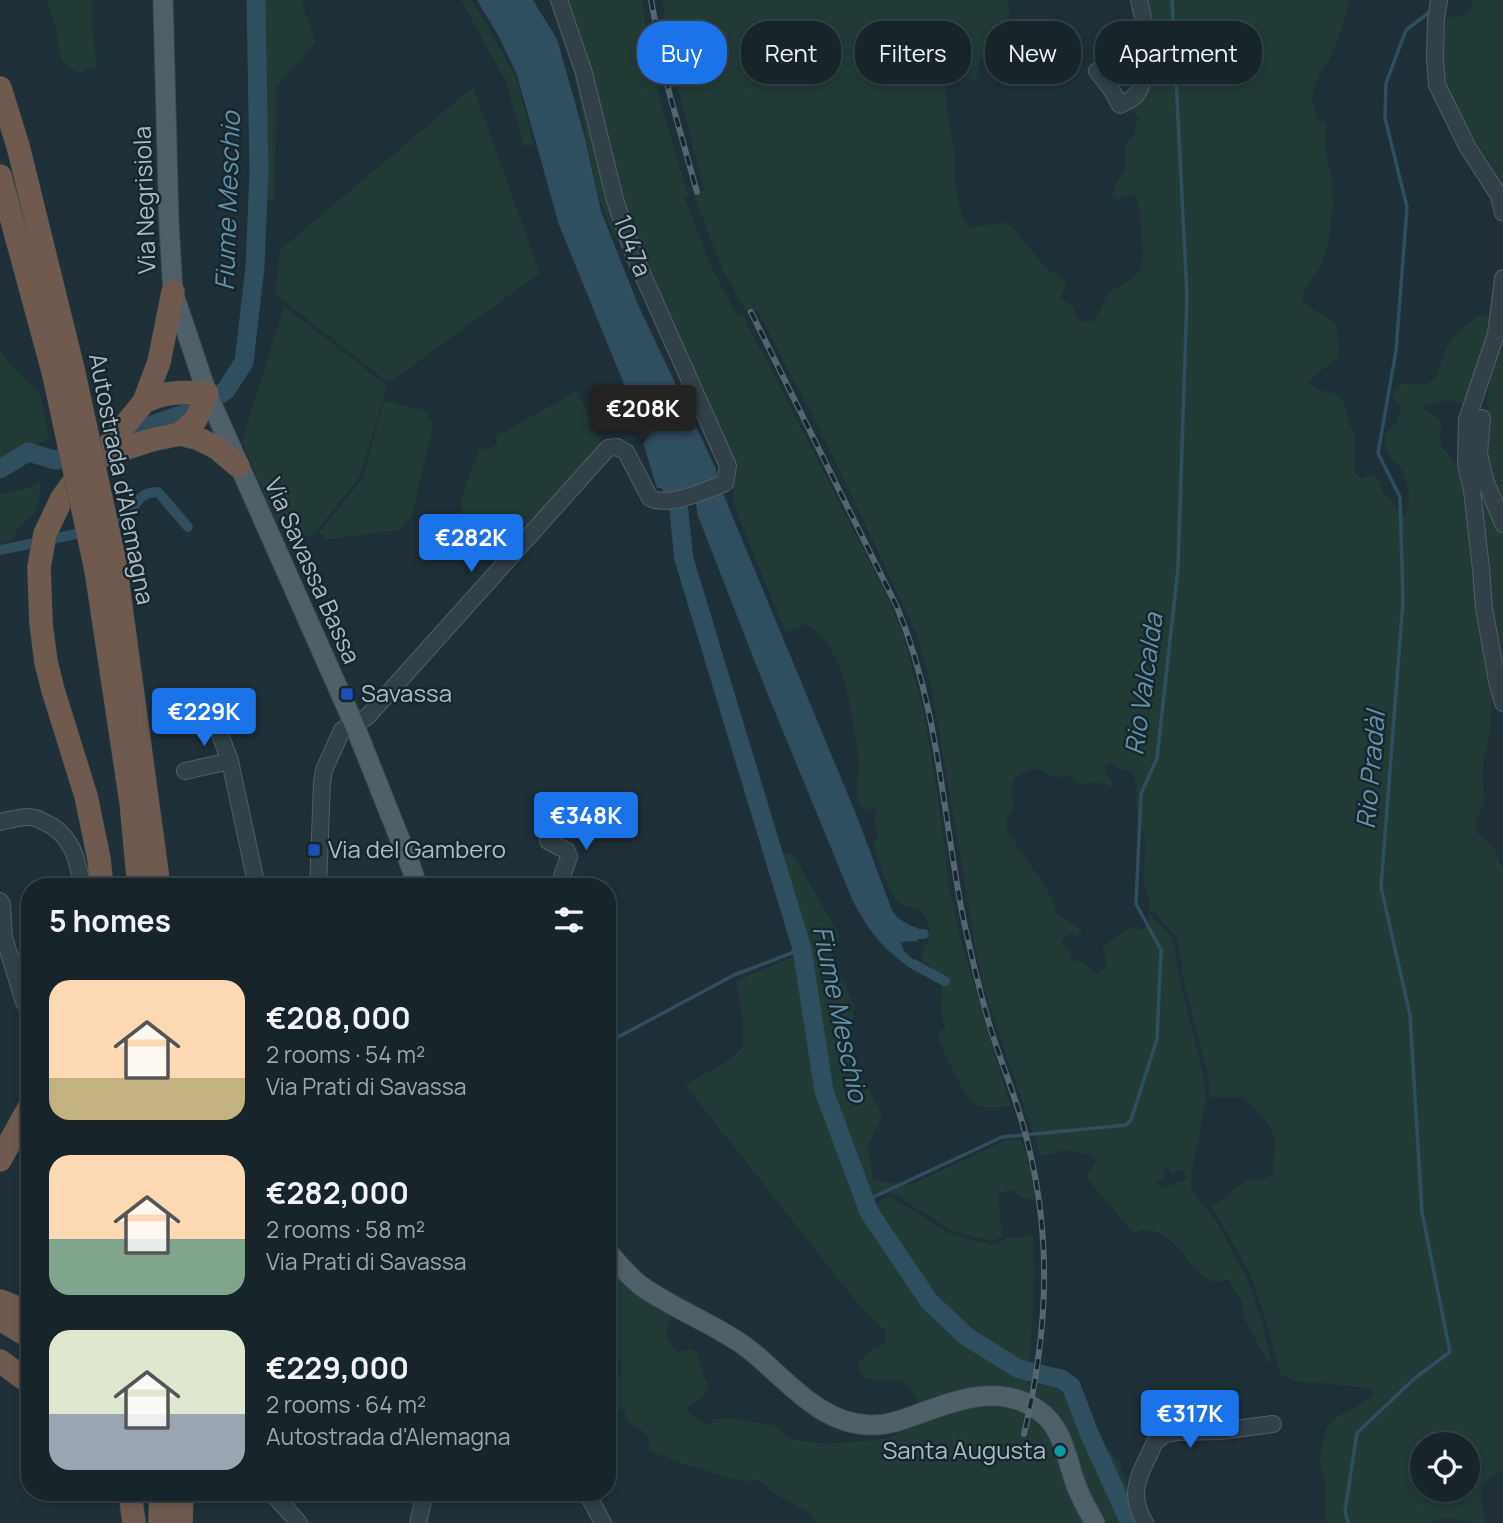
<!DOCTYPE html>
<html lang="en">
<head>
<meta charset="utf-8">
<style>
  body { margin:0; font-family:Manrope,sans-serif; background:#243036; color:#f1f3f6; height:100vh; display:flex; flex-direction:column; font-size:26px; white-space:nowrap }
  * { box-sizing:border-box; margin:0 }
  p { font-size:23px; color:#9ea4a8 }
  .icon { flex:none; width:38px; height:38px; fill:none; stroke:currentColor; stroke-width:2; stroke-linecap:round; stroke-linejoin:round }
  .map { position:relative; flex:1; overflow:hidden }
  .side { position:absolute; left:21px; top:878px; width:595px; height:623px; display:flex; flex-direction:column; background:#17242a; border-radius:28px; box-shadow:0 4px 10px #0003,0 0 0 2px #364147 }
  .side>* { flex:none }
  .banner { position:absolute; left:637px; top:21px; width:665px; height:63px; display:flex; gap:14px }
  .buttons { position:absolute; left:1410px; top:1432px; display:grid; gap:14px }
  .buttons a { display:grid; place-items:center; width:70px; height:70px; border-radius:50%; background:#17242a; box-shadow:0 4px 10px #0003,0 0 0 2px #364147; font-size:35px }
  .price { position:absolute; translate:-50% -60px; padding:0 16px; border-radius:7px; background:#1a73e8; color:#fff; font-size:23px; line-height:46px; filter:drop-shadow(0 2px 4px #0008) }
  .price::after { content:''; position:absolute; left:50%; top:42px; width:21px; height:16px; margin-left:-10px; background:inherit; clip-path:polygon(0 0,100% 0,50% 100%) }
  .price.active { background:#222; color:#fff }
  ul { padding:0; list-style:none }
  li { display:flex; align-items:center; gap:21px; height:175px; padding:0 28px }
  li span { display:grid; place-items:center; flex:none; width:196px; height:140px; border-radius:21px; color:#555 }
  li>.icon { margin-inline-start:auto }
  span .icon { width:84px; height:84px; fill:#fffc; stroke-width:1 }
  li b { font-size:30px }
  h2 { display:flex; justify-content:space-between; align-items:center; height:84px; padding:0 28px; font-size:30px }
  .tag { padding:0 24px; border-radius:28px; background:#17242a; box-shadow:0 4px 10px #0003,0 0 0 2px #364147; font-size:24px; line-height:63px }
  .tag.active { background:#1a73e8; color:#fff }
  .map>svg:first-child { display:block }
  .green { fill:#223b37; fill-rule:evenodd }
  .water { fill:#2f4e5e }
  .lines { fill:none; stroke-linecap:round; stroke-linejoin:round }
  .stream { stroke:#2f4e5e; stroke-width:3.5 }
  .canal { stroke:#2f4e5e; stroke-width:10 }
  .river { stroke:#2f4e5e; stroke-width:19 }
  .minor-casing { stroke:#505f66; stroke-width:18 }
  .major-casing { stroke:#3f4d55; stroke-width:21 }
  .highway-casing { stroke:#3d4c53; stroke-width:24 }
  .minor { stroke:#324148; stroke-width:16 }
  .major { stroke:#506069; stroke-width:19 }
  .highway { stroke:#6f5a4f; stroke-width:23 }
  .rail-casing { stroke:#546670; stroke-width:6 }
  .rail { stroke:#18262d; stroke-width:3.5; stroke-dasharray:10; stroke-linecap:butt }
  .highway-bridge-casing { stroke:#3d4c53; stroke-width:24; stroke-linecap:butt }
  .highway-bridge { stroke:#6f5a4f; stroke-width:23 }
  .transit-dot { fill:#1a4fb4; stroke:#18262d; stroke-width:2.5 }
  .culture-dot { fill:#0f9aa8; stroke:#18262d; stroke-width:2.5 }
  .labels { text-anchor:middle; stroke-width:5; stroke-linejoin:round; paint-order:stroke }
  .street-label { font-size:24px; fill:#acbcc5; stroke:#18262d }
  .poi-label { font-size:24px; fill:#acbcc5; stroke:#18262d; text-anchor:start }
  .water-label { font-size:26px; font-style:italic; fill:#6391a6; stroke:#18262d }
</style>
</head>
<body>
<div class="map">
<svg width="1503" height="1523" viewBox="0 0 1503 1523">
  <rect width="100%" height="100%" fill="#1f3038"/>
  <!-- green -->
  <path class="green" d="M 46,0 L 93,0 C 90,23 94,46 98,68 C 90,67 86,67 80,73 C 53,62 61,50 56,27 C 53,18 49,9 46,0 Z
    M 263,0 L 304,0 L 302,4 L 316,43 L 276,86 L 275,200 L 262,199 Z
    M 461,0 L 471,0 L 495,39 L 516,78 L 534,145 L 524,146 L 506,82 Z
    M 551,0 L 642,0 L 650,53 L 660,101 L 688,195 L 684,197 L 712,268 L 738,317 L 743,316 L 887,595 L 903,635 L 924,714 L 938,798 L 949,887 L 960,938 L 1010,1105 C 1000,1107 987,1110 977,1105 C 963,1099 945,1053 938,1039 L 940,1031 L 945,1028 C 944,1023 941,1017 941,1011 C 940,1002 941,1008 942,999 C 944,982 938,968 921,961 L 924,945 L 928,943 C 932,930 929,915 916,909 C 905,905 901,906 893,895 C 885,883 878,857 873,842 L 878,837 L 877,831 L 874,822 L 877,811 L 875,808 L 870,811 C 865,808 860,806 858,801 C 855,793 859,773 859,763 C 858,752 855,741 854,730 C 848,691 842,649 807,624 L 786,633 L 736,511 C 732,498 735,489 731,478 L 639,250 L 620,244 L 611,230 L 599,197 L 593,172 L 571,58 L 555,6 Z
    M 662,0 L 1008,0 L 1010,15 L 997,31 L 988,50 L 980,60 L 977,73 L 976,82 C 968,79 963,72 954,70 C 937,93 952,129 955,155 C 956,160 955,166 955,171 C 955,191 958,212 970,228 L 1004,222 L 1012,227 L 1040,261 L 1048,270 L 1060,276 L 1067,285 L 1060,298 L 1074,307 C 1075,313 1075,318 1081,321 C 1099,328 1101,301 1109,293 C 1117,285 1136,279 1140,270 C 1146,258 1140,212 1137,198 L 1133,194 L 1118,200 L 1112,196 C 1114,190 1115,184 1118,179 C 1120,176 1123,173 1124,170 C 1130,153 1117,149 1135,134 L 1136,123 L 1140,117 L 1127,107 L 1140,71 L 1137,0 L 1350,0 L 1342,28 L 1329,61 L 1320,72 L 1315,85 L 1312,98 L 1317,120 L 1326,123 L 1325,143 L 1327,161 L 1332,178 L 1333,204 L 1331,224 L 1328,244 L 1321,266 L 1305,290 L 1302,302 C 1314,311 1326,315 1337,325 L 1339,357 L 1314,376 L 1308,383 L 1323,391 L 1338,394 L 1345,404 L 1349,423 L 1354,433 L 1355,473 L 1361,478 L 1371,475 L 1380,481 L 1383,492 L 1405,516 C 1413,501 1407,476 1397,463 C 1393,458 1388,456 1386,450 C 1384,445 1385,439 1385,433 L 1397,422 L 1401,408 L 1395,399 L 1391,396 L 1397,387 L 1407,382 C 1444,393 1436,363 1449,343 C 1455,333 1468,325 1477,316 L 1494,315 L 1468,403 L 1460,404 L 1448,400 L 1421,407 L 1441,422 L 1440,436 L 1442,448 L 1451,456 L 1465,483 L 1492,681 L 1491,727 L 1484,759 L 1482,777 L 1485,800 L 1476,821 L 1477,833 C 1494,844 1497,852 1503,871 L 1503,1471 C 1476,1482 1479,1499 1486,1523 L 1477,1523 L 1447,1518 L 1431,1520 L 1431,1523 L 1326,1523 L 1325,1485 L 1320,1459 L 1326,1428 L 1335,1418 L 1373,1397 L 1373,1389 L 1359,1387 L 1295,1381 L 1280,1374 L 1267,1324 L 1251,1276 L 1228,1234 L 1210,1206 L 1219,1202 L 1246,1180 L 1262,1180 L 1273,1173 L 1275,1139 L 1269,1125 L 1244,1097 L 1209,1097 L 1208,1076 L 1184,981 L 1177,938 L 1154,912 L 1149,911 L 1150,904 L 1143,880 L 1146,844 L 1136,805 L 1137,785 L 1132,772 L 1120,769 L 1111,762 L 1105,765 L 1105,771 L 1115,789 C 1103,782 1093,780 1080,785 L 1069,775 L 1055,778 L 1042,770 L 1031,769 L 1015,777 L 1012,784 L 1012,792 L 1014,806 L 1006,822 L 1008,832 L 1044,885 L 1052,899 L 1056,913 L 1082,930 L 1075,937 L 1070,933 L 1061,942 L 1071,952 L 1068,955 L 1076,962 L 1079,960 L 1098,975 L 1107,964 L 1103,946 L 1132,927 L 1142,930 L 1149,922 L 1150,915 L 1167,931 L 1173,940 L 1180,982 L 1204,1077 L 1206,1102 L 1191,1175 L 1192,1190 L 1217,1223 L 1247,1278 L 1263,1325 L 1271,1362 L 1268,1363 L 1244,1318 L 1242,1302 L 1228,1279 C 1224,1280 1221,1282 1217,1282 C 1191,1282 1176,1219 1135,1232 L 1129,1228 L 1087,1178 L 1088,1174 L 1096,1162 L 1091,1155 L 1064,1150 L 1041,1157 L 986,994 L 977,957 L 932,689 L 917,635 L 855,502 L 812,414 L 757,310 L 747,314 L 722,268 L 693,194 L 704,190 L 673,69 ZM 1169,1168 L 1172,1174 L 1183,1169 L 1187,1179 L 1160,1189 L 1156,1181 L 1166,1177 L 1163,1170 ZM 1423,1444 L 1468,1444 L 1468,1489 L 1423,1489 Z
    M 1473,0 L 1503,0 L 1503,193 C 1499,183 1496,173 1490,163 C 1476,139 1444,101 1442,73 C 1441,55 1445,36 1447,18 L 1465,14 L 1472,6 Z
    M 473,87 L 540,273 L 389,383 L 275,294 L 280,250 Z
    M 284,306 L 387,386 L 360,476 L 313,535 L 306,536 L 301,532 L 297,535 L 275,519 L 242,441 Z
    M 1503,339 L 1503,515 L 1491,488 L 1483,441 L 1488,408 L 1487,403 L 1489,377 Z
    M 0,351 L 17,372 L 40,392 L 49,437 L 28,452 L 22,460 L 16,462 L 0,476 Z
    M 577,391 L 604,448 L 515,550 L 462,523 L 461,498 L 481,444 L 484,451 L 498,444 L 495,437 Z
    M 384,401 L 429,411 L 428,421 L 434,422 L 411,519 L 403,524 L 404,529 L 324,540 L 324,534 L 318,534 L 363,478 Z
    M 1473,447 L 1484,491 L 1503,533 L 1503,691 L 1500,680 Z
    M 36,483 L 40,484 C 41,489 37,505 36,512 C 25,520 17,527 13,540 L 0,543 L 0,494 L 25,489 Z
    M 792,852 L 840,937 L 832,958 L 854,1004 L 849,1063 L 871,1093 L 882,1116 L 868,1145 L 873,1180 L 911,1185 L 1004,1141 L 1021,1139 L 1030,1169 L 1035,1200 L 1022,1198 L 1012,1189 L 997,1195 L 1003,1236 L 991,1241 L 950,1230 L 893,1193 L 868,1194 L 830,1091 L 808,950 L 782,855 Z
    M 797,955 L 818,1096 L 859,1204 L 866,1221 L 928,1309 L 954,1333 L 962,1320 L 933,1295 L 900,1241 L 875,1204 L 890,1196 L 948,1233 L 991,1245 L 1007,1238 L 1033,1236 C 1035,1285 1033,1334 1027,1384 C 1037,1385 1052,1384 1060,1391 C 1075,1402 1079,1425 1085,1442 L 1099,1437 L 1120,1464 L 1130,1496 L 1152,1523 L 815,1523 L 810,1513 L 776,1495 L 762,1483 L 753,1479 L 747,1483 L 680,1463 L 650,1450 L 648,1448 C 653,1432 638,1429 627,1421 L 625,1410 L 619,1409 L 612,1413 L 607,1393 L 607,1380 L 616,1380 C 629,1364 617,1359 607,1346 L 607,1260 L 673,1314 C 662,1332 665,1337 678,1352 L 692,1349 L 697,1352 L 702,1372 L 709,1387 L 698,1401 L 688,1407 L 687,1410 C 692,1416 701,1423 709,1425 L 713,1419 L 738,1419 L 774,1425 L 778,1427 L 786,1436 L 793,1440 L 827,1444 L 886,1439 L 898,1434 L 909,1426 L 921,1413 L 915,1395 L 901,1379 L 878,1381 L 863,1377 L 857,1364 L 873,1348 L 884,1344 L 886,1332 L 863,1310 L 685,1085 L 730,1059 L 743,1047 L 743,1020 L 736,981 Z"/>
  <!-- water -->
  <path class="water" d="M 477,0 L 533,0 L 557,39 L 585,138 L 601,211 L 639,307 L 716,469 L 717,479 L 858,819 L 891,908 C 898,920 905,924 918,928 L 918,941 L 900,942 L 905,952 L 915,961 L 910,968 C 881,947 868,930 852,899 L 766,690 L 698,516 L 694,493 L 663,497 L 662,488 L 657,488 L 628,394 L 559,225 L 517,75 L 498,35 Z"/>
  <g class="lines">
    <!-- stream -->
    <path class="stream" d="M 607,1043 L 734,975 L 802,949
      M 865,1201 L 1002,1137 L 1126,1125 L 1131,1120 L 1157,1039 L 1161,950 L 1136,904 L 1141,794 L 1157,758 L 1178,568 L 1187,296 L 1172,0
      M 1348,1523 L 1345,1511 L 1357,1433 L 1415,1378 L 1450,1352 L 1422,1212 L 1410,1015 L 1381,887 L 1403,601 L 1400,497 L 1378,453 L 1396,351 L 1407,207 L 1385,118 L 1386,83 L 1406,30 L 1431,11"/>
    <!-- canal -->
    <path class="canal" d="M 106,528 L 126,521 C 135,506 138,492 158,492 L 188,527
      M 0,550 L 90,531
      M 918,934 L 924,934
      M 913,964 L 945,981"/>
    <!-- river -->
    <path class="river" d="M 219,395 L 226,390 L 244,362 L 255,267 L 259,172 L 256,0
      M 135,431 L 201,408
      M 0,469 L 28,452 L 55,460 L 62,458
      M 674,484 L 678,503 L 684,559 L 802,949 L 824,1091 L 869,1212 L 929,1301 L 967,1337 L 1019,1369 L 1061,1379 L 1071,1386 L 1089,1433 L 1130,1523"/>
    <!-- minor casing -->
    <g class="minor-casing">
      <path id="minor" d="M 1439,0 L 1436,20 L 1435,58 L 1437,85 L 1467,146 L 1499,196 L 1503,213
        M 1097,71 L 1111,89 L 1120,105 C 1124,103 1130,100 1134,97 C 1153,79 1145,23 1139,0
        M 1503,278 L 1496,334 L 1467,420 L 1466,464 L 1472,490 L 1481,569 L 1484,608 L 1497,681 L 1503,703
        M 1467,420 L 1482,418 L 1479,453 L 1485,480 L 1503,524
        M 197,705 L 215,721 L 230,761 L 257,887
        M 185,771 L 230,761
        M 0,822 C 9,820 19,817 28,817 C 34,817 39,819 44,822 C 72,834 78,860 82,887
        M 548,841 L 567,851 L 569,857 L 558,887
        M 318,887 L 322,783 L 324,770 L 342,730 L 367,717 L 608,448 L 617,447 L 626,452 L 650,498 C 669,508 706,490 725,483 L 728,466 L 633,253 L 615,200 L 584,73 L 559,0
        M 0,901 L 2,904 L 4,937 L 24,1002 L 30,1005
        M 272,1493 L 299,1523
        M 587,1493 L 603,1523
        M 418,1523 L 425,1493
        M 1145,1523 C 1126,1491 1141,1473 1155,1442 L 1165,1434 L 1178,1432 L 1220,1431 L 1273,1424"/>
    </g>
    <!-- major casing -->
    <g class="major-casing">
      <path id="major" d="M 163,0 L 169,225 L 173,292 L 207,393 L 354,724 L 413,872 L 417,887
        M 607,1250 C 617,1263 628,1275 640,1285 C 673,1309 713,1323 746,1347 C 784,1376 818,1424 870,1425 C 888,1426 904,1419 921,1413 C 959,1399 1001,1384 1038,1410 C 1064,1428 1066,1458 1076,1485 C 1081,1498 1088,1511 1095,1523"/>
    </g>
    <!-- highway casing -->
    <g class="highway-casing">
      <path id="highway" d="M 0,88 L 18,146 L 73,369
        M 0,176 L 54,375
        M 144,402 C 164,391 185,392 207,393 L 196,419 L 180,434
        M 99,457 L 151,440 L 180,434 L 197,438 L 217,448 L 238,466
        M 115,563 L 159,887
        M 96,570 L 131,802 L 139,887
        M 102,887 L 99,859 L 86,796 L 53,690 L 46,662 L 41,623 L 39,567 L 45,534 L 62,498 L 82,471 L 99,457 L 144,402 L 159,362 L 173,292
        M 0,1160 L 30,1106
        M 0,1301 L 30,1313
        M 0,1319 L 30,1337
        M 0,1361 L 30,1383
        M 130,1493 L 134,1523
        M 160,1523 L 161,1493
        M 181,1523 L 182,1493"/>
    </g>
    <!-- minor -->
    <use href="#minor" class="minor"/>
    <!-- major -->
    <use href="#major" class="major"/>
    <!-- highway -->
    <use href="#highway" class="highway"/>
    <!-- rail casing -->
    <g class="rail-casing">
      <path id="rail" d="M 651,0 L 669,92 L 697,192
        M 751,312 L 897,607 C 939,709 942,811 963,917 C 971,955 980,993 991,1030 C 1001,1062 1014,1093 1023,1125 C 1053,1231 1049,1328 1024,1434"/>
    </g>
    <!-- rail -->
    <use href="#rail" class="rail"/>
    <!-- highway-bridge casing -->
    <g class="highway-bridge-casing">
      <path id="highway-bridge" d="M 73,369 L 115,563
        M 54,375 L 96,570"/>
    </g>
    <!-- highway-bridge -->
    <use href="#highway-bridge" class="highway-bridge"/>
  </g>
  <!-- markers -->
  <g class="transit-dot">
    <rect x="340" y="687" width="14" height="14" rx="3.5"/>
    <rect x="307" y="843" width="14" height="14" rx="3.5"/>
  </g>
  <circle class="culture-dot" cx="1060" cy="1451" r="7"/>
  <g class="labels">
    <!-- street labels -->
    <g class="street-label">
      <text transform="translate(145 200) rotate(-92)" y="8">Via Negrisiola</text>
      <text transform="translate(632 246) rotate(69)" y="8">1047a</text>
      <text transform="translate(121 479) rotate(79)" y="8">Autostrada d'Alemagna</text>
      <text transform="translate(312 571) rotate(66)" y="8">Via Savassa Bassa</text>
    </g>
    <!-- poi labels -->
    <g class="poi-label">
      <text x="361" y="702">Savassa</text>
      <text x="328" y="858">Via del Gambero</text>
      <text x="1046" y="1459" text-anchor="end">Santa Augusta</text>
    </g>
    <!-- water labels -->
    <g class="water-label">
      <text transform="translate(228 201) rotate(-88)" y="9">Fiume Meschio</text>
      <text transform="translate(1144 684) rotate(-82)" y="9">Rio Valcalda</text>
      <text transform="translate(1371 770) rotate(-85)" y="9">Rio Pradàl</text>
      <text transform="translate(840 1014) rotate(78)" y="9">Fiume Meschio</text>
    </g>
  </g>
</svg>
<div class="buttons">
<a><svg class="icon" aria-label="locate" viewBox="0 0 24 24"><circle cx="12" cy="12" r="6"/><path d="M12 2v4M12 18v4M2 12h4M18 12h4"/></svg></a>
</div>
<b class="price active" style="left:643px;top:445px">€208K</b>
<b class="price" style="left:471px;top:574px">€282K</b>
<b class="price" style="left:204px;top:748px">€229K</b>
<b class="price" style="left:586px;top:852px">€348K</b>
<b class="price" style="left:1190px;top:1450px">€317K</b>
<div class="banner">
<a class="tag active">Buy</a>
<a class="tag">Rent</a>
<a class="tag">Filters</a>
<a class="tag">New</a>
<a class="tag">Apartment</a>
</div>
<section class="side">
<h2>5 homes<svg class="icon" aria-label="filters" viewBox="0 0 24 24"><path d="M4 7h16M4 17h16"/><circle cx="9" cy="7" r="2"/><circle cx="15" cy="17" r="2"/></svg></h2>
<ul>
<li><span style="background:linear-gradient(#ffd9b3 70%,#c2b280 0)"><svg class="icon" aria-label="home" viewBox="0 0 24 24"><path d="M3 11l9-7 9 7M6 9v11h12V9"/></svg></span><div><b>€208,000</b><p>2 rooms · 54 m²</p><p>Via Prati di Savassa</p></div></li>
<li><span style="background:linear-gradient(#ffd9b3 60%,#7fa58c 0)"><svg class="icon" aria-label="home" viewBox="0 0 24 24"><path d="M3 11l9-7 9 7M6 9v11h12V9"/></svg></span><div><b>€282,000</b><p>2 rooms · 58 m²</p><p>Via Prati di Savassa</p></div></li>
<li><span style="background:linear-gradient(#dfe7d0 60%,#9aa5b1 0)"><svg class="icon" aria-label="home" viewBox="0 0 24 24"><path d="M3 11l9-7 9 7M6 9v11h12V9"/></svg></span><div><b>€229,000</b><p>2 rooms · 64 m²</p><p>Autostrada d'Alemagna</p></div></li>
</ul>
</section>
</div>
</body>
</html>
